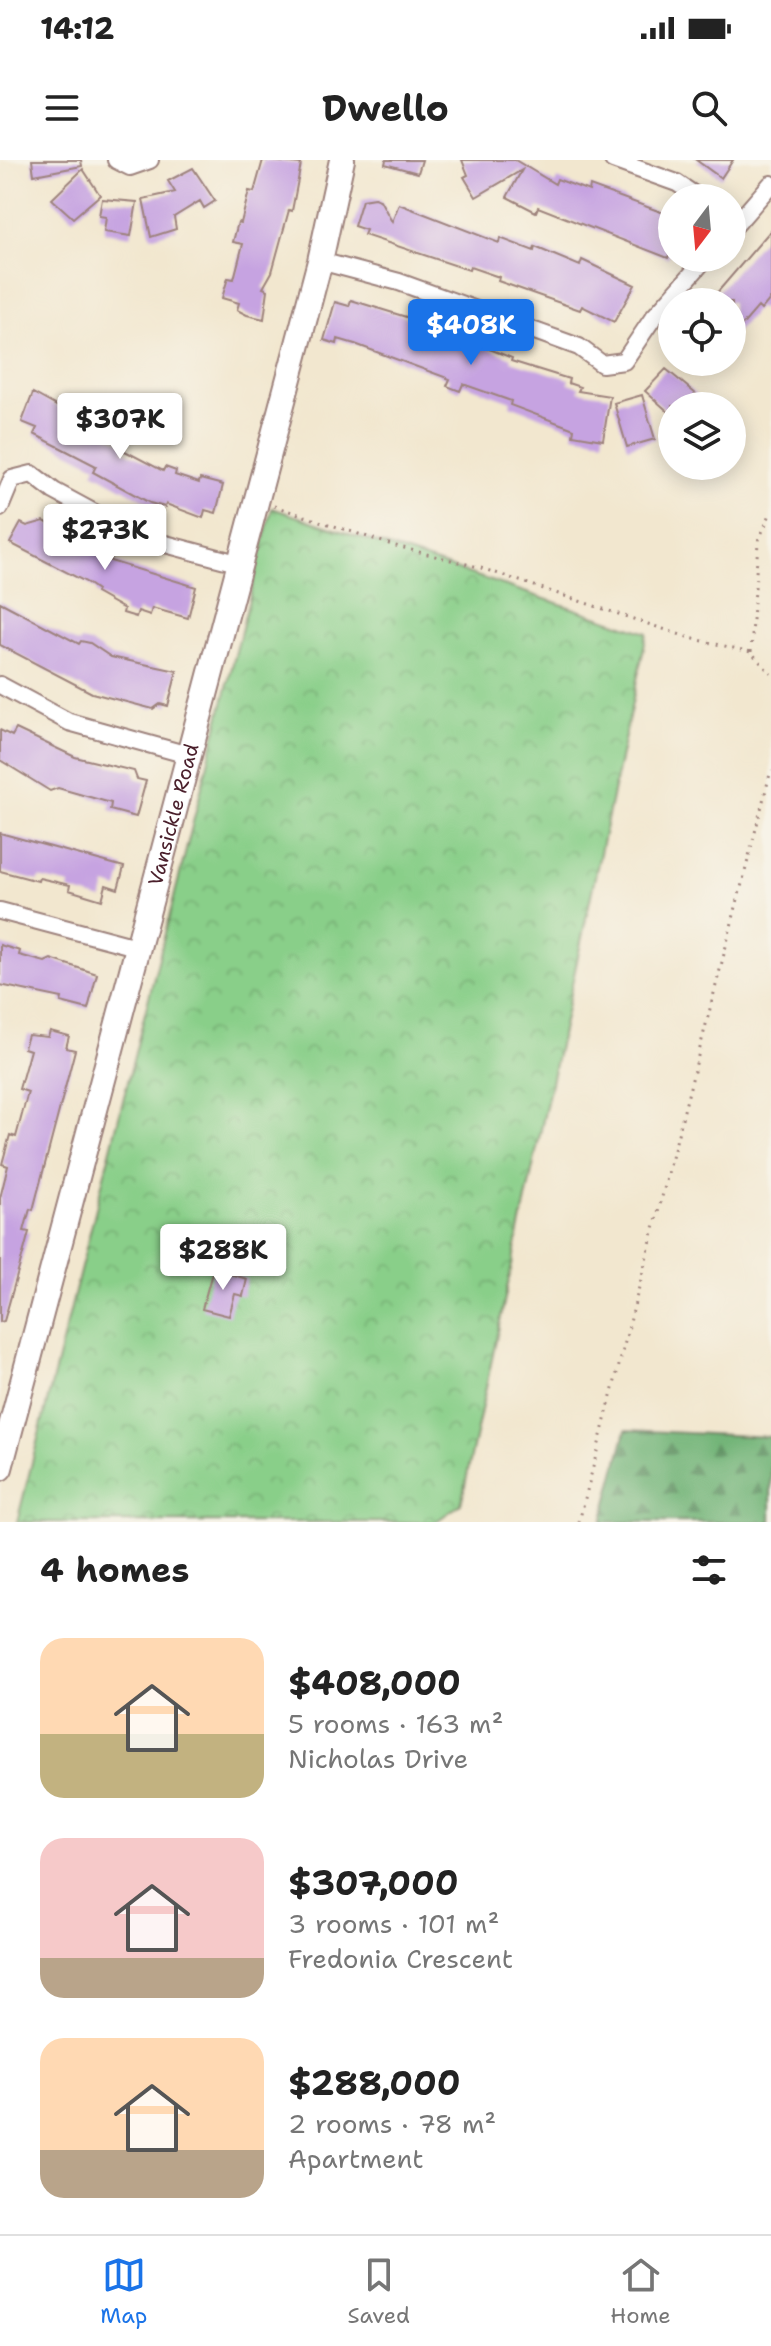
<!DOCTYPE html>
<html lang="en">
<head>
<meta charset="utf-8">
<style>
  body { margin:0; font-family:"Shantell Sans",sans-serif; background:#f6f6f6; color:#222; height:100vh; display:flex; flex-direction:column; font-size:30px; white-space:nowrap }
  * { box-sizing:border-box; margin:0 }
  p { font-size:26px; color:#767676 }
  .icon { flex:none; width:44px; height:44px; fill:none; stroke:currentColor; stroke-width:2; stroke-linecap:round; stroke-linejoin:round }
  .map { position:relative; height:1362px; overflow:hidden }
  .sheet { display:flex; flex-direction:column; background:#fff; flex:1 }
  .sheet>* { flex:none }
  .needle { width:52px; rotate:196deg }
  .controls { position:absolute; left:658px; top:24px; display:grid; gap:16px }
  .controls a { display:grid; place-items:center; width:88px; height:88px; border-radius:50%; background:#fff; box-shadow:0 4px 20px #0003; font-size:40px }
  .price { position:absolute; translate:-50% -68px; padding:0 18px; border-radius:8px; background:#fff; color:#222; font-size:26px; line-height:52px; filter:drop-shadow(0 2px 4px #0008) }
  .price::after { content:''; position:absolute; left:50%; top:48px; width:24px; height:18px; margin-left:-12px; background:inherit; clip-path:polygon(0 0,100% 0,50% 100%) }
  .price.selected { background:#1a73e8; color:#fff }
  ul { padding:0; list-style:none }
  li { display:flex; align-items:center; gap:24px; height:200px; padding:0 40px }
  li span { display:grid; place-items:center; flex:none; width:224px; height:160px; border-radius:24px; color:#555 }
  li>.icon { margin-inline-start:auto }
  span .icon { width:96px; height:96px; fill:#fffc; stroke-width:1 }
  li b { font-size:34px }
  h2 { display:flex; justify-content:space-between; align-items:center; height:96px; padding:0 40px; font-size:34px }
  .status { display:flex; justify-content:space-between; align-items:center; height:56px; padding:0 40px; background:#fff; direction:ltr }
  .status svg { height:22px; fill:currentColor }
  header { display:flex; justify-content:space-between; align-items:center; height:104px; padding:0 40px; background:#fff; font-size:36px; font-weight:700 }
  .tab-bar { display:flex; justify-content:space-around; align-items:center; height:112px; border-top:2px solid #e0e0e0; background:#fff; font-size:22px; color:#767676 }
  .tab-bar a { display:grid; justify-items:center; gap:4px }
  .tab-bar .selected { color:#1a73e8 }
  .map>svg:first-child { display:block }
  .forest { fill:url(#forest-firs); stroke:#5c6850; stroke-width:2 }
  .park { fill:url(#park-crowns); stroke:#6a775a; stroke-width:2 }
  .building { fill:#c6a3e1 }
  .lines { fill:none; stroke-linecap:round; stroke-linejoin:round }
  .street-casing { stroke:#9e837d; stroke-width:20 }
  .secondary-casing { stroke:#9e837d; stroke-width:28 }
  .path { stroke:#9e837d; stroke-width:3; stroke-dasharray:2 6; stroke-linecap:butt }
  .street { stroke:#fff; stroke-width:16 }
  .secondary { stroke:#fff; stroke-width:24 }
  .labels { text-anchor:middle; stroke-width:6; stroke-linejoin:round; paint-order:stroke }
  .street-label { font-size:20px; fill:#4a1f2b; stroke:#f7f3e8 }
</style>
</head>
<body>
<div class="status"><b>14:12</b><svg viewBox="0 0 49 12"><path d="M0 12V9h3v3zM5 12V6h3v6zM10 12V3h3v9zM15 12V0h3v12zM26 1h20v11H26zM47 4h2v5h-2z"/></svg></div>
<header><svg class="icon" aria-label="menu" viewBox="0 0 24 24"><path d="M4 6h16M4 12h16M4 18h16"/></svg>Dwello<svg class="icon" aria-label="search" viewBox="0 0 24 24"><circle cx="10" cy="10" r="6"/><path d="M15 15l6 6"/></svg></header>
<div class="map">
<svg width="771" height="1362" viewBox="0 0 771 1362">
  <defs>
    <pattern id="forest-firs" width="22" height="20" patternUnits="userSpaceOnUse" patternTransform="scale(2)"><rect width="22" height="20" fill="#6eb275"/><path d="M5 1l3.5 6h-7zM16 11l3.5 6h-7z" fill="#5c9060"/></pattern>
    <pattern id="park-crowns" width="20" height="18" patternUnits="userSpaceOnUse" patternTransform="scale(2)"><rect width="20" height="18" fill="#89cf89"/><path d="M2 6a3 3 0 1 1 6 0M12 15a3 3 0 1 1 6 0" fill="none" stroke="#78b176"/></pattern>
  </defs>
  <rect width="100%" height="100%" fill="#f7f3e8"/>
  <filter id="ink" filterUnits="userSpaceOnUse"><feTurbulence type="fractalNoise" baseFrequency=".0125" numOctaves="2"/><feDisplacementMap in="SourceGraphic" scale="16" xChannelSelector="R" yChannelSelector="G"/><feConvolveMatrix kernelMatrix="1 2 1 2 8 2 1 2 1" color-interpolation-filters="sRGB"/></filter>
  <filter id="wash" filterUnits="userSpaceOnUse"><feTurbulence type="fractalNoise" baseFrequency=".006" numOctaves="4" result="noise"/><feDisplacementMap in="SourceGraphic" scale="32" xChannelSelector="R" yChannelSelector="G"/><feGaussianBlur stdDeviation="1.8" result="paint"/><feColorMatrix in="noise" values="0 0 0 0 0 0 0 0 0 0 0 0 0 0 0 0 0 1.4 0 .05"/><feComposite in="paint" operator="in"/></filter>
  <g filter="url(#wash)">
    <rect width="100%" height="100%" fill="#f2e7cf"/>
    <!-- forest -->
    <path class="forest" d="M 626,1270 L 771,1277 L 771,1362 L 602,1362 Z"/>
    <!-- park -->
    <path class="park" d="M 272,348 L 647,473 L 461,1344 L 435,1362 L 17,1362 Z"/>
    <g id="blocks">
      <!-- building -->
      <path class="building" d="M 32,0 L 81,0 L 82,6 L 34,15 Z
        M 263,0 L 301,4 L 292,51 L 289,50 L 272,112 L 263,128 L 268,130 L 264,159 L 247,155 L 237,150 L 239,143 L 222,138 L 228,118 L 234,119 L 243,84 L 233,82 L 238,62 L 241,63 L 249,31 L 254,32 Z
        M 386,0 L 422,0 L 418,13 L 385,4 Z
        M 462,0 L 515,0 L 555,24 L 557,19 L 589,31 L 590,26 L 672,56 L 672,86 L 668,98 L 538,47 L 536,52 L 507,37 L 522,10 L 476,37 L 464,17 L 468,15 Z
        M 696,0 L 733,0 L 721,18 Z
        M 193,8 L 215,41 L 204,48 L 200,41 L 174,57 L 176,69 L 151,77 L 143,39 L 175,32 L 168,21 Z
        M 83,9 L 100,35 L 73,58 L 52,39 Z
        M 374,38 L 380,40 L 392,62 L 399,44 L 499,83 L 500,78 L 534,91 L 535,87 L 580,106 L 582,100 L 635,125 L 614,162 L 582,146 L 580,150 L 498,121 L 499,117 L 470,107 L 469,110 L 364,75 L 366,70 L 354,66 L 362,40 Z
        M 102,39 L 137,42 L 131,76 L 104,72 L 106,57 L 99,56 Z
        M 771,70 L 771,138 L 761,150 L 758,147 L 732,177 L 732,142 L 709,142 Z
        M 351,140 L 419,161 L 417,166 L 492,190 L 512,198 L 511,201 L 569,219 L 568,223 L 580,227 L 578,231 L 610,236 L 603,280 L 573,275 L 574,269 L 510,245 L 511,241 L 463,224 L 460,231 L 447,226 L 450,219 L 355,184 L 338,179 L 337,184 L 324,180 L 335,142 L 349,146 Z
        M 666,209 L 696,234 L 685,246 L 672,246 L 672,255 L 645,231 Z
        M 33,233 L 126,285 L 123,290 L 163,311 L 165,307 L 176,311 L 175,315 L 199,323 L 200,319 L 223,325 L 216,353 L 205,350 L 203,358 L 166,344 L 165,347 L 150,343 L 93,312 L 96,306 L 34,274 L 37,268 L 22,262 Z
        M 642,235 L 655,279 L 627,287 L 614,243 Z
        M 44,361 L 112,397 L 110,401 L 196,427 L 188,458 L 152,448 L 150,455 L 138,451 L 136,457 L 123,453 L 124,449 L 96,433 L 97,430 L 86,422 L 10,383 L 21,363 L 27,366 Z
        M 0,442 L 79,484 L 81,481 L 90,483 L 111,497 L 177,511 L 168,546 L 160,544 L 153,549 L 92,533 L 0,485 Z
        M 16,569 L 75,597 L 134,611 L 137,619 L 146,621 L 136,657 L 110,650 L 111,643 L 58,628 L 50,631 L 0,600 L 0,570 L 12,576 Z
        M 0,673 L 124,707 L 118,729 L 106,725 L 102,740 L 69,730 L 70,725 L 39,718 L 38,721 L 0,711 Z
        M 0,785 L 20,791 L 19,795 L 45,802 L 51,799 L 97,814 L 88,849 L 61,842 L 62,838 L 0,825 Z
        M 50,871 L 69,876 L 66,888 L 75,890 L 33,1050 L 30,1049 L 24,1071 L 29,1072 L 25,1087 L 4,1161 L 0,1162 L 0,1038 L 8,1006 L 2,1004 L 10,975 L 16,977 L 28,932 L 19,929 L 30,890 L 24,888 L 28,875 L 48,877 Z
        M 213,1109 L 247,1119 L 243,1136 L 235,1134 L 229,1156 L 202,1149 Z"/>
    </g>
  </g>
  <g filter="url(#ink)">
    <use href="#blocks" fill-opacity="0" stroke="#9e837d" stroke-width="2"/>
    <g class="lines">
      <!-- street casing -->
      <g class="street-casing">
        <path id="street" d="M 116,0 L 130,7 L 150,0
          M 613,0 L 677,23 L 699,38
          M 732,69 L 771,24
          M 320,101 L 399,122 L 579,187 L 602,204 L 624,201 L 653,158 L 706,98
          M 0,348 L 12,319 L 32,314 L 54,331 L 139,377 L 237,403
          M 0,525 L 69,562 L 188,595
          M 0,751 L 136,787"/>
      </g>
      <!-- secondary casing -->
      <g class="secondary-casing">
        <g id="secondary">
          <path id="s1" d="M 0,1308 L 320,101 L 342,0"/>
        </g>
      </g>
      <!-- path -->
      <path class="path" d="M 274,346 L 392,385 L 478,407 L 690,478 L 751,492 L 771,514
        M 751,492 L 758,382 L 771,352
        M 579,1362 L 771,610"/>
      <!-- street -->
      <use href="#street" class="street"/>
      <!-- secondary -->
      <use href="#secondary" class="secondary"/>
    </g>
  </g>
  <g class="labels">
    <!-- street labels -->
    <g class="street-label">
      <text dy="7" stroke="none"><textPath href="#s1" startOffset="676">Vansickle Road</textPath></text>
    </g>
  </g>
</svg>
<div class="controls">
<a><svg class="needle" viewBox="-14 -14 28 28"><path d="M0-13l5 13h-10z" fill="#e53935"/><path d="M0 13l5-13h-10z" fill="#767676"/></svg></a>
<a><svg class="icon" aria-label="locate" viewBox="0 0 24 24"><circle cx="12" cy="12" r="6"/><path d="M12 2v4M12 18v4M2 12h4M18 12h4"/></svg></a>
<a><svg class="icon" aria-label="layers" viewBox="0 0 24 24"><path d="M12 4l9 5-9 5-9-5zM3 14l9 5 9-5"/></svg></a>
</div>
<b class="price selected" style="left:471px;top:207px">$408K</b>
<b class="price" style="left:120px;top:301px">$307K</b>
<b class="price" style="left:105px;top:412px">$273K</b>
<b class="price" style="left:223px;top:1132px">$288K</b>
</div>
<section class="sheet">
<h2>4 homes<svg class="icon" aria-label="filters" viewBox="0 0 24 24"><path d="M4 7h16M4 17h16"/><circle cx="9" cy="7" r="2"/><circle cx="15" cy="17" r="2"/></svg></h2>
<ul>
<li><span style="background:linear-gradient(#ffd9b3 60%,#c2b280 0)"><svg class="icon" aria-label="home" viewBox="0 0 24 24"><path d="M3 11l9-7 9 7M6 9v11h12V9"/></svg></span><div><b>$408,000</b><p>5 rooms · 163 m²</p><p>Nicholas Drive</p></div></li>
<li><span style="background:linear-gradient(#f6c9c9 75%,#b9a48a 0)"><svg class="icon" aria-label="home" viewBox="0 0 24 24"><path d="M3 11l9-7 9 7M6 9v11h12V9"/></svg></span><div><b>$307,000</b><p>3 rooms · 101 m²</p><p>Fredonia Crescent</p></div></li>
<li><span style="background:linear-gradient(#ffd9b3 70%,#b9a48a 0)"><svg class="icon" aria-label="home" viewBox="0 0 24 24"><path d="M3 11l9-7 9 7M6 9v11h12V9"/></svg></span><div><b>$288,000</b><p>2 rooms · 78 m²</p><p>Apartment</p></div></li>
</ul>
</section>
<nav class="tab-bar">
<a class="selected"><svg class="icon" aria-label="map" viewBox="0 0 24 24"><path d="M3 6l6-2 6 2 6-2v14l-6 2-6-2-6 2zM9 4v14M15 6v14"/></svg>Map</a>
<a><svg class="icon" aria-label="saved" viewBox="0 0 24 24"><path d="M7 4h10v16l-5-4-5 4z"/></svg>Saved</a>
<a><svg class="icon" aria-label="home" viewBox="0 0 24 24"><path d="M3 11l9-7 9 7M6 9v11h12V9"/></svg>Home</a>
</nav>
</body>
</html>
